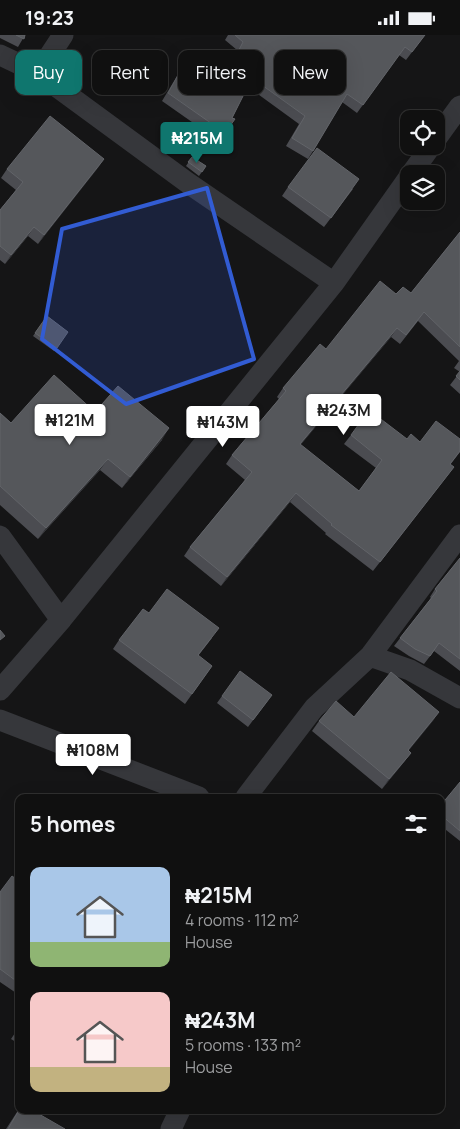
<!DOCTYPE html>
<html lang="en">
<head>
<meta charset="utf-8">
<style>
  body { margin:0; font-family:Manrope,sans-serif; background:#191919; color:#f1f3f6; height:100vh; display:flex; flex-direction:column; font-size:19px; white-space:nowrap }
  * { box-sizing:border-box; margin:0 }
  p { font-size:16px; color:#9c9d9f }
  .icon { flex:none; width:28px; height:28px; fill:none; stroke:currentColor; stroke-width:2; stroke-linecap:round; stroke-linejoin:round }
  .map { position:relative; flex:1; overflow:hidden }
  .details { position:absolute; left:15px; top:759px; width:430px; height:320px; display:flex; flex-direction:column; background:#101010; border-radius:10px; box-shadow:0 5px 20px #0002,0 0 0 1px #303030 }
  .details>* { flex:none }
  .banner { position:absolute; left:15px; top:15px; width:430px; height:45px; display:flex; gap:10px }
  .tools { position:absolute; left:400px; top:75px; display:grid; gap:10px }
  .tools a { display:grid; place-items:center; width:45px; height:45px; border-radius:10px; background:#101010; box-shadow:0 5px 20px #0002,0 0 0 1px #303030; font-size:25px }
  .price { position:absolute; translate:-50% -42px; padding:0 11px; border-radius:5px; background:#fff; color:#222; font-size:16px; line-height:32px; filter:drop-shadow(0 1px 2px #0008) }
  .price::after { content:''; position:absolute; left:50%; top:30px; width:15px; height:11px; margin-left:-8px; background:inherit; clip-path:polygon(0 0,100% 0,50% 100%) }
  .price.current { background:#0f766e; color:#fff }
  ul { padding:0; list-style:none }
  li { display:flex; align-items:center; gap:15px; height:125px; padding:0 15px }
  li span { display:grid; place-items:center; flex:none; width:140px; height:100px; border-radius:10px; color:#555 }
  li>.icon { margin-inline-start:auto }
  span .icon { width:60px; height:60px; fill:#fffc; stroke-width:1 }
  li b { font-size:21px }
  h2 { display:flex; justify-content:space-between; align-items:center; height:60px; padding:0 15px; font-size:21px }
  .chip { padding:0 18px; border-radius:10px; background:#101010; box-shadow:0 5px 20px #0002,0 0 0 1px #303030; font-size:18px; line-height:45px }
  .chip.current { background:#0f766e; color:#fff }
  .status { display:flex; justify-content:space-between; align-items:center; height:35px; padding:0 25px; background:#101010; direction:ltr }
  .status svg { height:14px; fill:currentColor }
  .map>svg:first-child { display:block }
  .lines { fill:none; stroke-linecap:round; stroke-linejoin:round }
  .street { stroke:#36373b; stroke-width:21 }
  .wall { fill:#4b4c51 }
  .shaded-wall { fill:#313235 }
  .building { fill:#55575b; stroke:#626469 }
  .marked { fill:#325cd3; fill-opacity:0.2; stroke:#325cd3; stroke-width:4; stroke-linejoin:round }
</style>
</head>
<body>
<div class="status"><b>19:23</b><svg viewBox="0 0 49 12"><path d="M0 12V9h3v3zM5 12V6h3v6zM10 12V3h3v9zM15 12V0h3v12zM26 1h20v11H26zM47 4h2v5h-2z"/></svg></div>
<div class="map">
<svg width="460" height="1094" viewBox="0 0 460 1094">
  <rect width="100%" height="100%" fill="#151516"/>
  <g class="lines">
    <!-- street -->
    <path class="street" d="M 0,20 L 38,38 L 188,148 L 334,248
      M 38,38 L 63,0
      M 436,104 L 460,71
      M 411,139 L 431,111
      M 0,501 L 61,585
      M 370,621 L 410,635 L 460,663
      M 0,655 L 61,585 L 334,248 L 409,142
      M 0,685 L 199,762
      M 246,762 L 314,673 L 370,621 L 460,500
      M 171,1094 L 180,1075"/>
  </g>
  <!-- wall -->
  <path class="wall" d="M 0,0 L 25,0 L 18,12 L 0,3 Z
    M 228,0 L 425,0 L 406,25 L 399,20 L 357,78 L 342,67 L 313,116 L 308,124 L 286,111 L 299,89 L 248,52 L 232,83 L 235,84 L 219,106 L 162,66 L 177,41 L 182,33 L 218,53 L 237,15 L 225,5 Z
    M 192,122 L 206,131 L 199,141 L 186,131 Z
    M 104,124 L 38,209 L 28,201 L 5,229 L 0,225 L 0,175 L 16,155 L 1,143 L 7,134 Z
    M 288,152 L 353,154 L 324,192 L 282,161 Z
    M 460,197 L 460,359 L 450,350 L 460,337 L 454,333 L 459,326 L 418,286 L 400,309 L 391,302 L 300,410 L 359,456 L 376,433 L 344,409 L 351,400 L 407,404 L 420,407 L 460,404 L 460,417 L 450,430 L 454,432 L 373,536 L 325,499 L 326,498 L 290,467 L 221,551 L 184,521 L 190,512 L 245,445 L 226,429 L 232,420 L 279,364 L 277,362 L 283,353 L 326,314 L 396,259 L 411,258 Z
    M 47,281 L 68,297 L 54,316 L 33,301 Z
    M 95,377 L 162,405 L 122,453 L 100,435 L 38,504 L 0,470 L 0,378 L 11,388 Z
    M 460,523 L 460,636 L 434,616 L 424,629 L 409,621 L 394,611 L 431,563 L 430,562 L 435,554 Z
    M 149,578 L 212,603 L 198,621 L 212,631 L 185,669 L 113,614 L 119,605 Z
    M 272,660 L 248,692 L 217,668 L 222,661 Z
    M 439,677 L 408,716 L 411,718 L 404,727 L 382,754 L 312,696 L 319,686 Z
    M 460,747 L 460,806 L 441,791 L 441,770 Z
    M 19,846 L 19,960 L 0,947 L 0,857 Z
    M 19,992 L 19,1009 L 11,1004 Z
    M 19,1074 L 19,1075 L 65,1094 L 6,1094 Z"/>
  <!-- shaded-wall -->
  <path class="shaded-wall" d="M 104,124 L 98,133 L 38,209 L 44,200 Z
    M 34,192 L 28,201 L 5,229 L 11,220 Z
    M 397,293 L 391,302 L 294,418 L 300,409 Z
    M 169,393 L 162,405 L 122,453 L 130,442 Z
    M 108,424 L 100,435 L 38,504 L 46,493 Z
    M 296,458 L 290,467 L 221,551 L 227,542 Z
    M 439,677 L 433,686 L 401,725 L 408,715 Z
    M 411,718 L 404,727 L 382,754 L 389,744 Z"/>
  <!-- building -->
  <path class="building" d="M 16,0 L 25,0 L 24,4 Z
    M 235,0 L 425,0 L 412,17 L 405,12 L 363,70 L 347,59 L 313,116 L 292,103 L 305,81 L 252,43 L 232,83 L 235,84 L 225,98 L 168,58 L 182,33 L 219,54 L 243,7 Z
    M 50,81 L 104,124 L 44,200 L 34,192 L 11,220 L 0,211 L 0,175 L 23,147 L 7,134 Z
    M 317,113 L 359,144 L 331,183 L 288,152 Z
    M 192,122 L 206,131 L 202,137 L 188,127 Z
    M 460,197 L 460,312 L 424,277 L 406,300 L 397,293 L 300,409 L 359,456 L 382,425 L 351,400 L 369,375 L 407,404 L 411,399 L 420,407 L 436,386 L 460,404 L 460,416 L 450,429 L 454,432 L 380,527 L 331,490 L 332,489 L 296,458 L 227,542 L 190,512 L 252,437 L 232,420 L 286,356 L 283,353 L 320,309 L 326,314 L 380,246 L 396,259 L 403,252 L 411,258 Z
    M 47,281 L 68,297 L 57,313 L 35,298 Z
    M 460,336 L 460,345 L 456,341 Z
    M 54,340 L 95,377 L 118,351 L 169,393 L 130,442 L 108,424 L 46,493 L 0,451 L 0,378 L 11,388 Z
    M 460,523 L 460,624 L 439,608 L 430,621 L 415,614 L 400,603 L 437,556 L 435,554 Z
    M 167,554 L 219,593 L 198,620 L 212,631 L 192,659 L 119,605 L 143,574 L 149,578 Z
    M 0,595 L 5,601 L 0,605 Z
    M 240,636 L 272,660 L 253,685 L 222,661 Z
    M 391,637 L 439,677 L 408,715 L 411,718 L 389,744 L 319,686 L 336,666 L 354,682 Z
    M 460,747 L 460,796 L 441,780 L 441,770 Z
    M 12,841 L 19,846 L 19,948 L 0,934 L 0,857 Z
    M 19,1075 L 32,1075 L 65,1094 L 8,1094 Z"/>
  <!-- marked area -->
  <path class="marked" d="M 207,153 L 254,324 L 126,369 L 42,304 L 62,194 Z"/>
</svg>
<div class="tools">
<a><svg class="icon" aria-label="locate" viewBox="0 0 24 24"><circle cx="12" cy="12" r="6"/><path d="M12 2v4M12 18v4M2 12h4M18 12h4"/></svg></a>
<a><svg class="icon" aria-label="layers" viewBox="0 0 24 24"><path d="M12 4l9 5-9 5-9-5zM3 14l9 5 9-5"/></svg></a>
</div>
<b class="price current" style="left:197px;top:129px">₦215M</b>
<b class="price" style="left:344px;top:401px">₦243M</b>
<b class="price" style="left:70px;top:411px">₦121M</b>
<b class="price" style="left:223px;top:413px">₦143M</b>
<b class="price" style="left:93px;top:741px">₦108M</b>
<div class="banner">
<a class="chip current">Buy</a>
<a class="chip">Rent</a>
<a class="chip">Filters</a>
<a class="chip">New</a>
</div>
<section class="details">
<h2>5 homes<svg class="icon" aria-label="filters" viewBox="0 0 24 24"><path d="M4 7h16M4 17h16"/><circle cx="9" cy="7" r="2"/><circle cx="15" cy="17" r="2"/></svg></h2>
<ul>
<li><span style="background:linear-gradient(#a9c7e8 75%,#8fb573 0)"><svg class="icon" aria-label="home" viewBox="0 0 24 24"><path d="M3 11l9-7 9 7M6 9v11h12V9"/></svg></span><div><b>₦215M</b><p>4 rooms · 112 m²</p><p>House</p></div></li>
<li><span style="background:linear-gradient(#f6c9c9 75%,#c2b280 0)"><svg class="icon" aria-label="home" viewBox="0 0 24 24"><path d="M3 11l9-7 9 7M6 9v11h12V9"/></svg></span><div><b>₦243M</b><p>5 rooms · 133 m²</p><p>House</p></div></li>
</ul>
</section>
</div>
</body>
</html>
